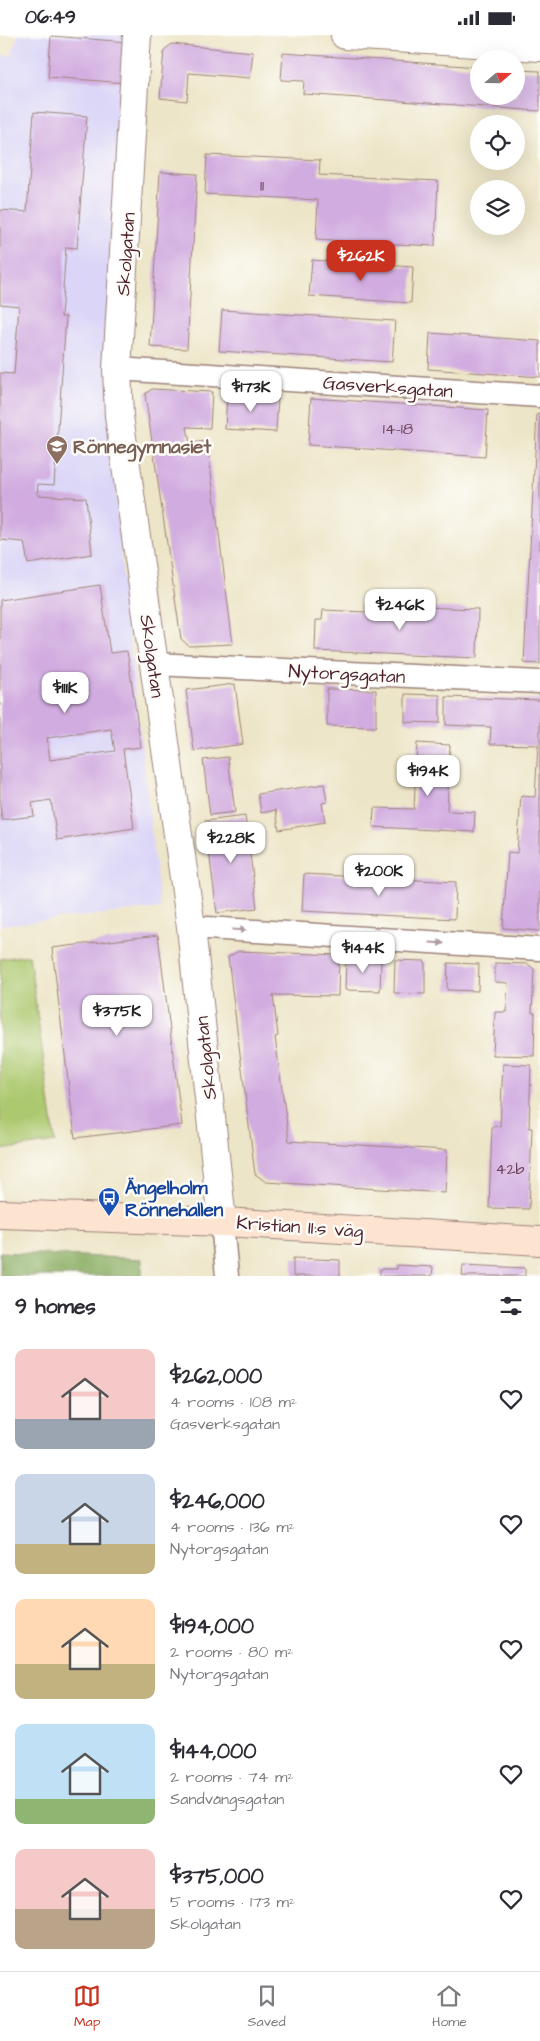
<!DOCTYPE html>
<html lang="en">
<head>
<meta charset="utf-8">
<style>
  body { margin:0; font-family:"Architects Daughter",sans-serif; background:#f7f7f7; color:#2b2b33; height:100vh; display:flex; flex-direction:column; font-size:19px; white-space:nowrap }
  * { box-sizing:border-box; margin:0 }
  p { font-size:16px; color:#7c7c81 }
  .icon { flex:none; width:28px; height:28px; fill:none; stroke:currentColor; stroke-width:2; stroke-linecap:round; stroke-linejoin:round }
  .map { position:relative; height:1241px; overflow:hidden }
  .details { display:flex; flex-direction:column; background:#fff; flex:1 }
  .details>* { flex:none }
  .needle { width:32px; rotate:70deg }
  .tools { position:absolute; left:470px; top:15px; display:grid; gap:10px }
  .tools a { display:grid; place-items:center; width:55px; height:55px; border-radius:50%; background:#fff; box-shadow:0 5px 20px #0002; font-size:25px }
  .price { position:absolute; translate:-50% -42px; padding:0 11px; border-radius:10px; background:#fff; color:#222; font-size:16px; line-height:32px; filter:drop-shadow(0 1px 2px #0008) }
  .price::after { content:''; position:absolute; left:50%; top:30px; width:15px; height:11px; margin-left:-8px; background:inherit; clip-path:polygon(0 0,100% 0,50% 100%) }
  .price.selected { background:#c8321e; color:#fff }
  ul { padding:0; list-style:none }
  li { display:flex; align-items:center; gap:15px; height:125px; padding:0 15px }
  li span { display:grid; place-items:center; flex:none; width:140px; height:100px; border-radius:10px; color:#555 }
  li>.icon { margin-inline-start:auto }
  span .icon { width:60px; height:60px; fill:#fffc; stroke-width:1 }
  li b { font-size:21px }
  h2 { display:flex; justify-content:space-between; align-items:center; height:60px; padding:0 15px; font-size:21px }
  .status { display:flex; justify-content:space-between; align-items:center; height:35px; padding:0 25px; background:#fff; direction:ltr }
  .status svg { height:14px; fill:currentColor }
  .menu { display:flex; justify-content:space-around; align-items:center; height:70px; border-top:1px solid #e1e1e2; background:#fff; font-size:14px; color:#7c7c81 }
  .menu a { display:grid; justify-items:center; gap:2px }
  .menu .selected { color:#c8321e }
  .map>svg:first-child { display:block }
  .built { fill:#dbd6f7 }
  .green { fill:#adc96f; stroke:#7c744d }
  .forest { fill:#8aad62; stroke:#6a6646 }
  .building { fill:#d1ace0; fill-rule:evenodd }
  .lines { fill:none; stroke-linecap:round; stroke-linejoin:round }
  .minor-casing { stroke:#9c8279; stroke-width:25 }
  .tertiary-casing { stroke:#9c8279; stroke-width:30 }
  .secondary-casing { stroke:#9c8279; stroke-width:30 }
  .minor { stroke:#fff; stroke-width:22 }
  .tertiary { stroke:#fff; stroke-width:28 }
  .secondary { stroke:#fde4d1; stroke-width:28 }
  .oneway { fill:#ae9aa0 }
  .labels { text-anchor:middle; stroke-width:5; stroke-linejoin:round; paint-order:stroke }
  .number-label { font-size:16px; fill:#6c4258 }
  .street-label { font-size:19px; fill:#4a1f2b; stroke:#fdfcf7 }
  .education-label { font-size:19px; font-weight:bold; fill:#785e54; stroke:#fdfcf7; text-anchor:start }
  .transit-label { font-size:19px; font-weight:bold; fill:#164399; stroke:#fdfcf7; text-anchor:start }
</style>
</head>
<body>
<div class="status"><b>06:49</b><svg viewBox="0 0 49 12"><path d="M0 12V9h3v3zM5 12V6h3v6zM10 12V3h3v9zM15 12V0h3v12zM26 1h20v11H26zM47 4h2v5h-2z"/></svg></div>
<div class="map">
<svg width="540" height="1241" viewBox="0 0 540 1241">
  <rect width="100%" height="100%" fill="#fdfcf7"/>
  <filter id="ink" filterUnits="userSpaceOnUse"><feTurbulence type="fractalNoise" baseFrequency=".02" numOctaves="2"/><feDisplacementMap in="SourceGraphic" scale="10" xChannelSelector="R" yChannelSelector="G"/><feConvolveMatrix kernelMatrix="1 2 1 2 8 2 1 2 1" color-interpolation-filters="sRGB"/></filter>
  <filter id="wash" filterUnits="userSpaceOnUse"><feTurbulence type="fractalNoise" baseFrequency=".0096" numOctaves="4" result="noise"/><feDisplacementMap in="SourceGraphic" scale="20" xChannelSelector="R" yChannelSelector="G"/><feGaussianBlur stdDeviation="1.12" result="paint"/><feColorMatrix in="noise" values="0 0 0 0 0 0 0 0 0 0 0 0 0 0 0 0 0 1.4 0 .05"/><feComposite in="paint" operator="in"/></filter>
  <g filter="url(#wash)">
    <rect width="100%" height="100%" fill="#ede5c7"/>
    <!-- built -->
    <path class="built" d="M 18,0 L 135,0 L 105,303 L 124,557 L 160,873 L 0,890 L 0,20 L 11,21 Z"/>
    <!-- green -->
    <path class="green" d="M 29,920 L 55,1107 L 0,1115 L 0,924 Z"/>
    <!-- forest -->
    <path class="forest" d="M 0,1217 L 142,1224 L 142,1241 L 0,1241 Z"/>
    <g id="blocks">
      <!-- building -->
      <path class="building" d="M 51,1 L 129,7 L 126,48 L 48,42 Z
        M 172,9 L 253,17 L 250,43 L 189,38 L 187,66 L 160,63 L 164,15 Z
        M 283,18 L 479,32 L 479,61 L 516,61 L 516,35 L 540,36 L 540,76 L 303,59 L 304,46 L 281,45 Z
        M 34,77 L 87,81 L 77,213 L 66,212 L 61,282 L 66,282 L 54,450 L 38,449 L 37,460 L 86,463 L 92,519 L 28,529 L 24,507 L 0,505 L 0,338 L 14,339 L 19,271 L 0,269 L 0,175 L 27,177 Z
        M 207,120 L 320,125 L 319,140 L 438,146 L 435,211 L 316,205 L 318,165 L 205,159 Z
        M 160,137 L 197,139 L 187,314 L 150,312 Z
        M 312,225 L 413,232 L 411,268 L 309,261 Z
        M 222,275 L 395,286 L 392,327 L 219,316 Z
        M 430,298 L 540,306 L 540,342 L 428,334 Z
        M 152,354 L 212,357 L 210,393 L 187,392 L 190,408 L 207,406 L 233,609 L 189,611 L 181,604 L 145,359 Z
        M 227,359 L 278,363 L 276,397 L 225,394 Z
        M 311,363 L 488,375 L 485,422 L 308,410 Z
        M 537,379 L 540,380 L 540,629 L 524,628 Z
        M 100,550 L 110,618 L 127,616 L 141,712 L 123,714 L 134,793 L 57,805 L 51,765 L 32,768 L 34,781 L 2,785 L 0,770 L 0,565 ZM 111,694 L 115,716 L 50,725 L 47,703 Z
        M 366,570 L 478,574 L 477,623 L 315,616 L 316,585 L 322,585 L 323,575 L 366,577 Z
        M 235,649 L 243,709 L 194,716 L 186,655 Z
        M 327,654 L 376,655 L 376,692 L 327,691 Z
        M 405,659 L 440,660 L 440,688 L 405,687 Z
        M 446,662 L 540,665 L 540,896 L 503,893 L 508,817 L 517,818 L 521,761 L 535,762 L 538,710 L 490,709 L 491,692 L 446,690 Z
        M 417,708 L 450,710 L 447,776 L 475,777 L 474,797 L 373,792 L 374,773 L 414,774 Z
        M 228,722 L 235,777 L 210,780 L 203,725 Z
        M 324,749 L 327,767 L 322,768 L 325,787 L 279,795 L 276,775 L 261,778 L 258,759 Z
        M 245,781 L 257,873 L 217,878 L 205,786 Z
        M 304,839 L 456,847 L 455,884 L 302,876 Z
        M 158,900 L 182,1090 L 75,1103 L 52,913 Z
        M 239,916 L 339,920 L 338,961 L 273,960 L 278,1001 L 275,1002 L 289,1106 L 447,1115 L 445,1158 L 266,1147 L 255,1139 L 228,922 Z
        M 346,922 L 381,923 L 380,956 L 345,955 Z
        M 395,925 L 425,926 L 425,959 L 394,958 Z
        M 448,928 L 479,929 L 478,956 L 447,955 Z
        M 495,928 L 528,929 L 534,934 L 532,978 L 535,978 L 534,1021 L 493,1020 L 495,977 L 506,977 L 508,948 L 495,947 Z
        M 503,1029 L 531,1030 L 529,1093 L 532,1093 L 529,1174 L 489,1173 L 492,1091 L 500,1092 Z
        M 293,1223 L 340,1225 L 340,1241 L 293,1241 Z
        M 397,1230 L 433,1232 L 432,1241 L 380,1241 L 380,1234 L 397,1234 Z
        M 463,1230 L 525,1233 L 525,1241 L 462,1241 Z"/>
    </g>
  </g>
  <g filter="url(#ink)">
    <use href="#blocks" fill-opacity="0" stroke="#9c8279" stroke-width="1"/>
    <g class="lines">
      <!-- minor casing -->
      <g class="minor-casing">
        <path id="minor" d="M 117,334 L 540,361
          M 154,629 L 540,647
          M 191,892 L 540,914
          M 222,1187 L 227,1241"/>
      </g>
      <!-- tertiary casing -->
      <g class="tertiary-casing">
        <path id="tertiary" d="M 137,0 L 117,334 L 119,381 L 191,892 L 222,1187
          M 345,0 L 540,12"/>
      </g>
      <!-- secondary casing -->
      <g class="secondary-casing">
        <path id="secondary" d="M 0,1179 L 223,1187 L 540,1206"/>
      </g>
      <!-- minor -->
      <use href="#minor" class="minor"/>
      <!-- tertiary -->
      <use href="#tertiary" class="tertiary"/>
      <!-- secondary -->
      <use href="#secondary" class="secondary"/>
    </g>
    <!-- one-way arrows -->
    <defs><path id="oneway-solid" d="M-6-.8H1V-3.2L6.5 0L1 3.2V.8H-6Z" transform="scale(1.25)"/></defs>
    <g class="oneway">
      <use href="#oneway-solid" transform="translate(239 895) rotate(4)"/>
      <use href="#oneway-solid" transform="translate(437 908) rotate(4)"/>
    </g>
  </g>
  <!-- icons -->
  <defs>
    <g id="school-pin" transform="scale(1.125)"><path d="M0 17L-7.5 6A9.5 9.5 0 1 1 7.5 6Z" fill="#8d6e63" stroke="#fdfcf7"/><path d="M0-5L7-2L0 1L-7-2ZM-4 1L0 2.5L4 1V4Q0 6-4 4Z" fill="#fff"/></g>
    <g id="bus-pin" transform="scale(1.125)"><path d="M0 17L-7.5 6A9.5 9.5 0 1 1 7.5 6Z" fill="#1a4fb4" stroke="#fdfcf7"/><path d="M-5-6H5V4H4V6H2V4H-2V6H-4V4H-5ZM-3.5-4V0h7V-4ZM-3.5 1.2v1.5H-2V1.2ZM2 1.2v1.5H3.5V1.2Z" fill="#fff"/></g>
  </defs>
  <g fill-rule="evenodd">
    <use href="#school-pin" x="57" y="411"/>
    <use href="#bus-pin" x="109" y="1163"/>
  </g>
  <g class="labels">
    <!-- number labels -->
    <g class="number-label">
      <text x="262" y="156">11</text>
      <text x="398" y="399">14-18</text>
      <text x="510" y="1139">42b</text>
    </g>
    <!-- street labels -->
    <g class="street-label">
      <text transform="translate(125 219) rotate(-86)" y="7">Skolgatan</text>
      <text transform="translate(388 351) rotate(4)" y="7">Gasverksgatan</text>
      <text transform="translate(153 621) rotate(82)" y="7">Skolgatan</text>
      <text transform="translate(347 638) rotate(3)" y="7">Nytorgsgatan</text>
      <text transform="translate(205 1023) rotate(-96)" y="7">Skolgatan</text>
      <text transform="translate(300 1191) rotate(4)" y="7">Kristian II:s väg</text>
    </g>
    <!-- education labels -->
    <g class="education-label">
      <text x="73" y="418">Rönnegymnasiet</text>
    </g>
    <!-- transit labels -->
    <g class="transit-label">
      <text x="125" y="1159">Ängelholm<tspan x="125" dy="22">Rönnehallen</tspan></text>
    </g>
  </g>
</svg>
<div class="tools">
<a><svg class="needle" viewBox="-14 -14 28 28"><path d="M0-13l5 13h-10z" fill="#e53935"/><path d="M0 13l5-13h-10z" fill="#7c7c81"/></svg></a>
<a><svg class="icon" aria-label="locate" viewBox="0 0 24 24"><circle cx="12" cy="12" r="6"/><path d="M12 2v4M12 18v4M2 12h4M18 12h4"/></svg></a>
<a><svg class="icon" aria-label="layers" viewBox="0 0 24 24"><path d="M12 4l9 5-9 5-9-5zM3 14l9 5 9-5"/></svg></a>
</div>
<b class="price selected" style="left:361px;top:247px">$262K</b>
<b class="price" style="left:251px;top:378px">$173K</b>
<b class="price" style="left:400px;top:596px">$246K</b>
<b class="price" style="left:65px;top:679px">$111K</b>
<b class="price" style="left:428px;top:762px">$194K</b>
<b class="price" style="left:231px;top:829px">$228K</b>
<b class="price" style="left:379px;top:862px">$200K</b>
<b class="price" style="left:363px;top:939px">$144K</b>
<b class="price" style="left:117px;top:1002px">$375K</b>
</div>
<section class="details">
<h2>9 homes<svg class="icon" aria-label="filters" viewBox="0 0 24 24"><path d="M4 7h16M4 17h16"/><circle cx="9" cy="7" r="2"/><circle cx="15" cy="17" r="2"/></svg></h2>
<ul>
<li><span style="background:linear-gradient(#f6c9c9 70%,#9aa5b1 0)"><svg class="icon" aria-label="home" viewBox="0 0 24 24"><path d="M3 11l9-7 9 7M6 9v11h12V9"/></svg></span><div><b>$262,000</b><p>4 rooms · 108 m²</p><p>Gasverksgatan</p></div><svg class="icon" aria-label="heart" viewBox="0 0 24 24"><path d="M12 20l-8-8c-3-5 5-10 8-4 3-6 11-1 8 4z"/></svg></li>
<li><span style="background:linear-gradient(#c9d6e8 70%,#c2b280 0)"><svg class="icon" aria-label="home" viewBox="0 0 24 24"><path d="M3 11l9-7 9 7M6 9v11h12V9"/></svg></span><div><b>$246,000</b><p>4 rooms · 136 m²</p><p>Nytorgsgatan</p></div><svg class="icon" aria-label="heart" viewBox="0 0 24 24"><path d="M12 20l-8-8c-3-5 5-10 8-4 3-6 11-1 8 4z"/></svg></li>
<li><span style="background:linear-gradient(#ffd9b3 65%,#c2b280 0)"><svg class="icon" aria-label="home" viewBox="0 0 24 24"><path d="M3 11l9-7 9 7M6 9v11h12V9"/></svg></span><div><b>$194,000</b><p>2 rooms · 80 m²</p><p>Nytorgsgatan</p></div><svg class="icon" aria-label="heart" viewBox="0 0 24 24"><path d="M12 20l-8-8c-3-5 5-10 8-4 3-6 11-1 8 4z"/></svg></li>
<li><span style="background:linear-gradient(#bfe0f5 75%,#8fb573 0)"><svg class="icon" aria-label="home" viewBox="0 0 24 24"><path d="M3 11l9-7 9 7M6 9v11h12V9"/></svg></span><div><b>$144,000</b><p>2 rooms · 74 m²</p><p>Sandvångsgatan</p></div><svg class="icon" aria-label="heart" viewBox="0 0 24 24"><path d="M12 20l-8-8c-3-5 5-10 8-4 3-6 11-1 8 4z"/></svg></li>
<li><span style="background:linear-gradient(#f6c9c9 60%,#b9a48a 0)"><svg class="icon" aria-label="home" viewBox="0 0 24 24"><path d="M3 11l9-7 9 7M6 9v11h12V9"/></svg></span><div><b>$375,000</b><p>5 rooms · 173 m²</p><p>Skolgatan</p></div><svg class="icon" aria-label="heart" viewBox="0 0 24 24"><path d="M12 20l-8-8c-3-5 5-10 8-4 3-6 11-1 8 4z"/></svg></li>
</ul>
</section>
<nav class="menu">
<a class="selected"><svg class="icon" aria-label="map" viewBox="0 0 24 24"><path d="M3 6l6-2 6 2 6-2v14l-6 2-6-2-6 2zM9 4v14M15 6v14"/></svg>Map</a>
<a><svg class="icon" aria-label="saved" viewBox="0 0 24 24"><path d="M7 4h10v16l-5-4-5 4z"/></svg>Saved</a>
<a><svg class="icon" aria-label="home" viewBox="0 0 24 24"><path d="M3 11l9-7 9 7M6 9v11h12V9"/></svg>Home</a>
</nav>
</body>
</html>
